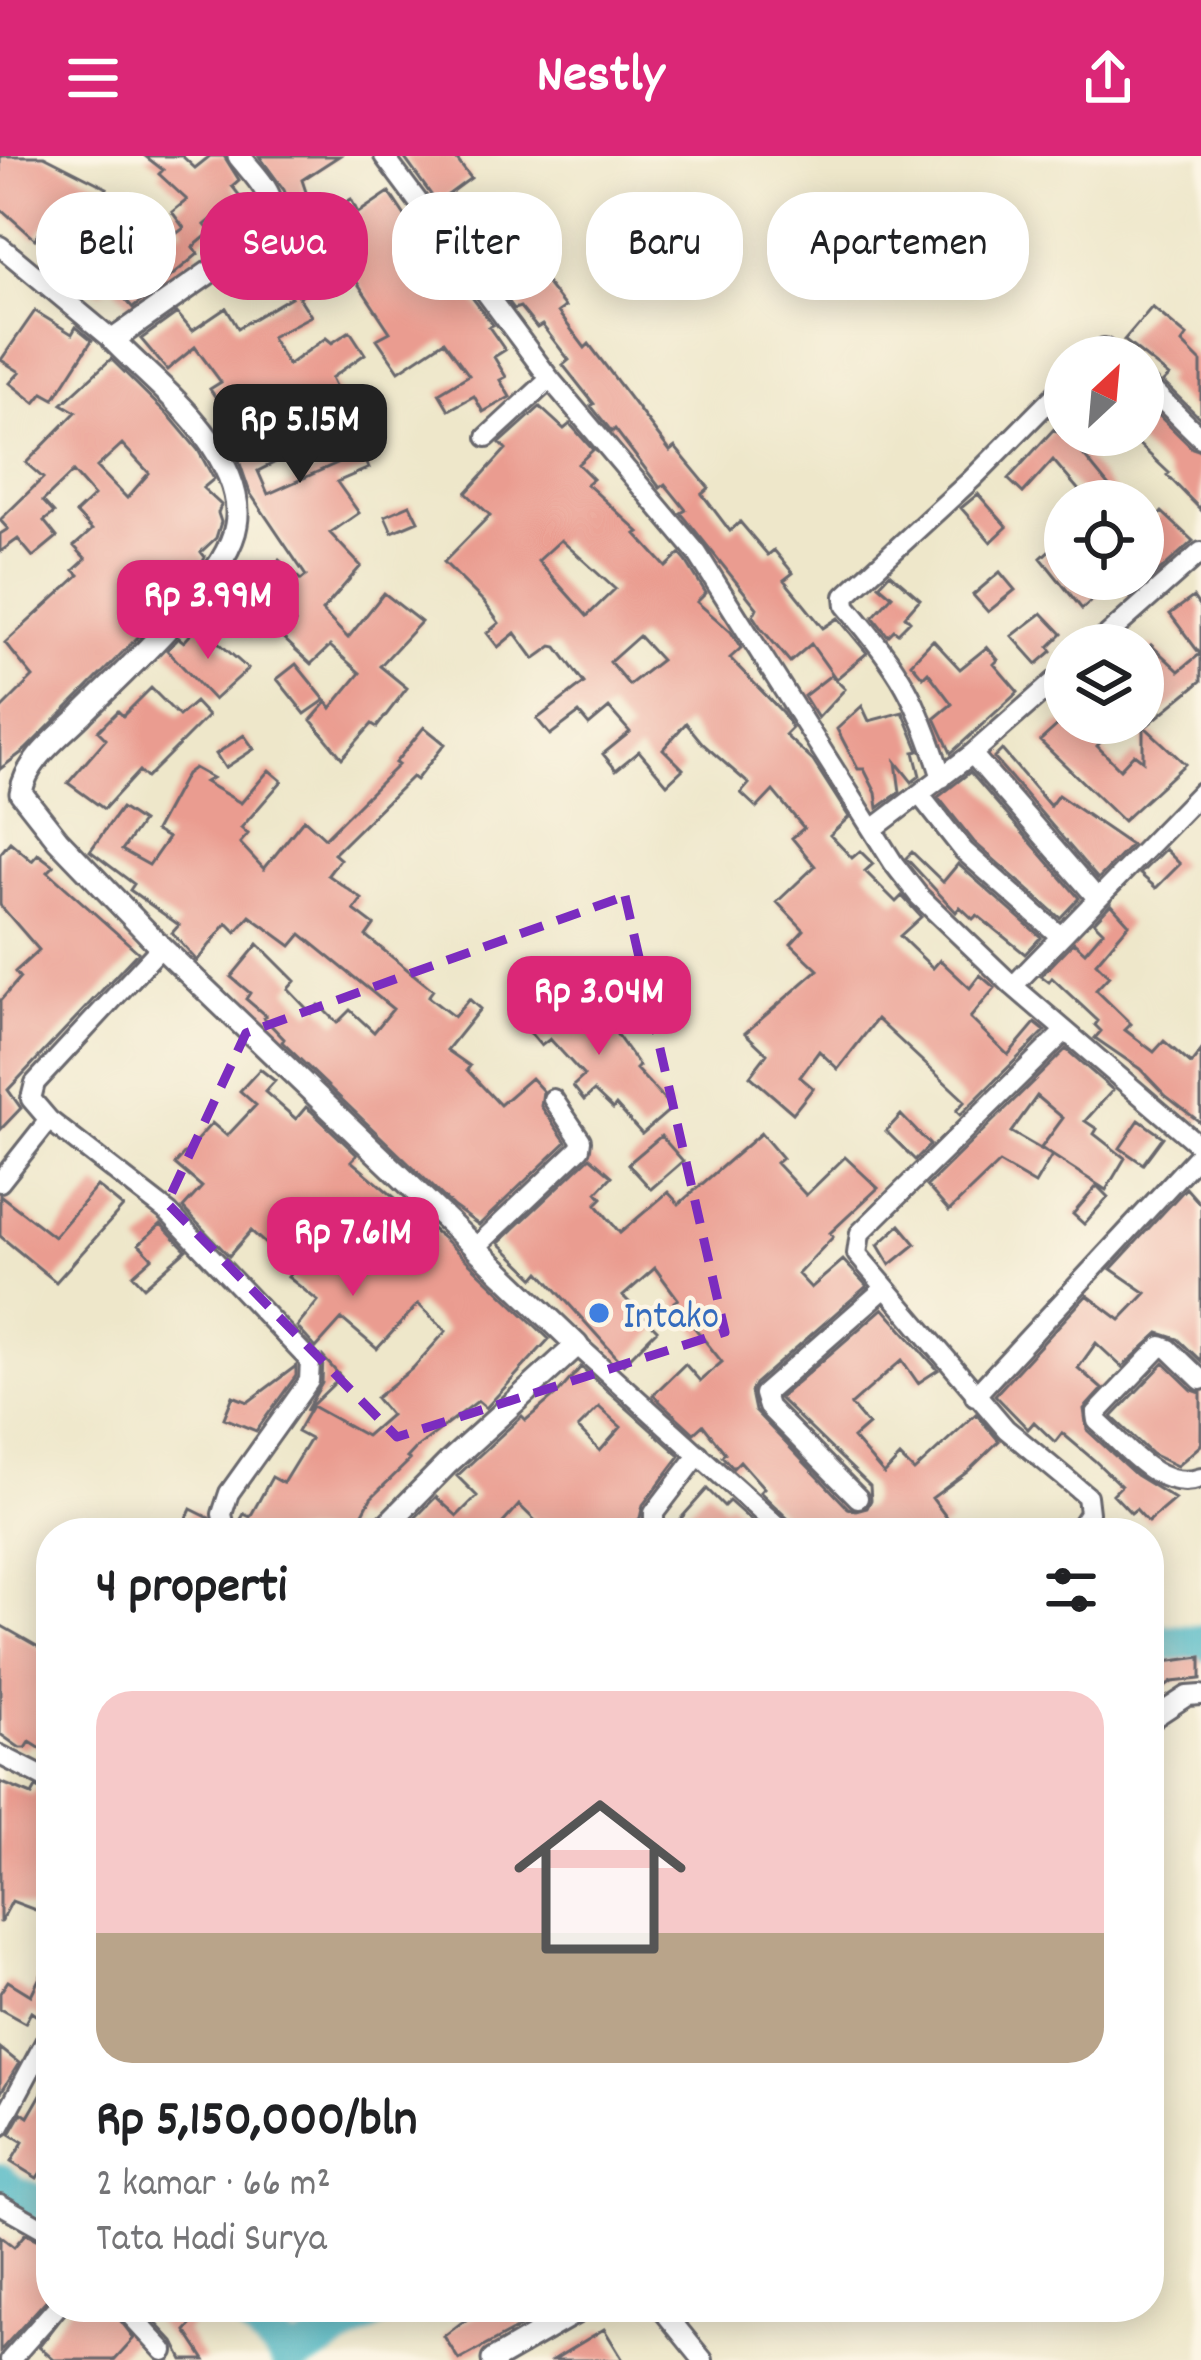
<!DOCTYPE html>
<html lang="id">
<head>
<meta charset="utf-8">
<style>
  body { margin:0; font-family:Dekko,sans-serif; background:#f6f6f6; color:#202124; height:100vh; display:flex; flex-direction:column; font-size:45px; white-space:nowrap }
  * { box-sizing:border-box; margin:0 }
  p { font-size:39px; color:#757577 }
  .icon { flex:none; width:66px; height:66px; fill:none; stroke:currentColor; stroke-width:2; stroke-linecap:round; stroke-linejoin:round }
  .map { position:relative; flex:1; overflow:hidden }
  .drawer { position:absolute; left:36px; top:1362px; width:1128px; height:804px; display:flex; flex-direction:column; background:#fff; border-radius:48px; box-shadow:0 6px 30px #0003 }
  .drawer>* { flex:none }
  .guide { position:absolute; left:36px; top:36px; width:1131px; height:108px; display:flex; gap:24px }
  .needle { width:78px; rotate:26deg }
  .tools { position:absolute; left:1044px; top:180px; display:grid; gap:24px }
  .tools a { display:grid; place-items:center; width:120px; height:120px; border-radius:50%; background:#fff; box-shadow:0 6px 30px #0003; font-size:60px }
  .price { position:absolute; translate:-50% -102px; padding:0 27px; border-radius:24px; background:#db2777; color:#fff; font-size:39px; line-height:78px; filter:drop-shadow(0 3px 6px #0008) }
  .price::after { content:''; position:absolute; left:50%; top:72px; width:36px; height:27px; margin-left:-18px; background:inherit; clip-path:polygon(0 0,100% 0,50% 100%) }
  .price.current { background:#222; color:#fff }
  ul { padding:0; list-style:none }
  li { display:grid; align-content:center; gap:24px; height:636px; padding:0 60px }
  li+li { border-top:3px solid #e0e0e0 }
  li span { display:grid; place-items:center; height:372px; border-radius:36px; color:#555 }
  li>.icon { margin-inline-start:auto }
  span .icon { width:216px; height:216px; fill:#fffc; stroke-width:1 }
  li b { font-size:51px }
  h2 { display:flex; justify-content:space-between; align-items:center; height:144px; padding:0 60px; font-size:51px }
  .chip { padding:0 42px; border-radius:48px; background:#fff; box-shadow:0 6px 30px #0003; font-size:42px; line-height:108px }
  .chip.current { background:#db2777; color:#fff }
  header { display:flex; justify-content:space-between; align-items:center; height:156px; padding:0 60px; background:#db2777; color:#fff; font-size:54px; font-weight:700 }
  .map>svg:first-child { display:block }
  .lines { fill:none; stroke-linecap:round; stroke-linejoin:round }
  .river { stroke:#49b6c4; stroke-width:36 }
  .building { fill:#ea9c90; fill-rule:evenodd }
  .minor-casing { stroke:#69676d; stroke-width:24 }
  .tertiary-casing { stroke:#69676d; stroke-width:27 }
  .minor { stroke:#fff; stroke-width:18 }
  .tertiary { stroke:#fff; stroke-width:21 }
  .marked { fill:none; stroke:#7b2cbf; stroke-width:9; stroke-dasharray:24 15; stroke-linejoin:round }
  .shop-dot { fill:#3f7fe0; stroke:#fcf5e5; stroke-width:4.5 }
  .labels { text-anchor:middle; stroke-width:9; stroke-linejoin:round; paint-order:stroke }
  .shop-label { font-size:39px; fill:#366cbe; stroke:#fcf5e5; text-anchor:start }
</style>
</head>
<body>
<header><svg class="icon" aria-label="menu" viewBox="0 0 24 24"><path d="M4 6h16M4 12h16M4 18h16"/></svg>Nestly<svg class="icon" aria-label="share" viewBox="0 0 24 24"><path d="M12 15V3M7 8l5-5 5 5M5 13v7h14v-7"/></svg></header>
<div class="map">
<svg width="1201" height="2204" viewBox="0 0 1201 2204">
  <rect width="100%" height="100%" fill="#fcf5e5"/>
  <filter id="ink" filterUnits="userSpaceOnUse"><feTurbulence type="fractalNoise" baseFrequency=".00833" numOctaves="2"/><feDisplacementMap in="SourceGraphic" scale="24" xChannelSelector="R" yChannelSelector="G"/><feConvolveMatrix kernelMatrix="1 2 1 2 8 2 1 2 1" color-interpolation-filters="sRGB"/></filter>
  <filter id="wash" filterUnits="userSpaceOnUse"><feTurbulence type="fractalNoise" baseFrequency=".004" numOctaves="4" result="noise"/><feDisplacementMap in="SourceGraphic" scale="48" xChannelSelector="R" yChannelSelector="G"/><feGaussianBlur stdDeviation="2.7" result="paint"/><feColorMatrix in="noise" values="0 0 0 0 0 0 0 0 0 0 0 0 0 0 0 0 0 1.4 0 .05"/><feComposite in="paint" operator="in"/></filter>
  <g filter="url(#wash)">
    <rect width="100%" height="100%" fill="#eee7ca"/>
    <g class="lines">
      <!-- river -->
      <path class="river" d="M 1149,1491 L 1161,1486 L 1201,1487
        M 0,2025 L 13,2037 L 51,2051
        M 237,2151 L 292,2202
        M 289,2204 L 383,2151"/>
    </g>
    <g id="blocks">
      <!-- building -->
      <path class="building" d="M 0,0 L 44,0 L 107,32 L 97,48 L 150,97 L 184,72 L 172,56 L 187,44 L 159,18 L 163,14 L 145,0 L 182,0 L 195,12 L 210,0 L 224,0 L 239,24 L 232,30 L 247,49 L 235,59 L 228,50 L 205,69 L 211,76 L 193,91 L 198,98 L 133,152 L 111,127 L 101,137 L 60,101 L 87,62 L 65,43 L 35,83 L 0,52 Z
        M 259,0 L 339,0 L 302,24 L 311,51 L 293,57 L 284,34 Z
        M 403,0 L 454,0 L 471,22 L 437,47 Z
        M 389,36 L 454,133 L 462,128 L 493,169 L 489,171 L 505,194 L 494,201 L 506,221 L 500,224 L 510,241 L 483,256 L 474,240 L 449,254 L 439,237 L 469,219 L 444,185 L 399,215 L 377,183 L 390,176 L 341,102 L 353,95 L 332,54 L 351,43 L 358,57 Z
        M 493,59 L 565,151 L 558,156 L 585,192 L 589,188 L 670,295 L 675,291 L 709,332 L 702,338 L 730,375 L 740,366 L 768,399 L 774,394 L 793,417 L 784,424 L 823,472 L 838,462 L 867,497 L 836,523 L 811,488 L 790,506 L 761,472 L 753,460 L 757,452 L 681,357 L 686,354 L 665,328 L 660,332 L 615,273 L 612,276 L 591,250 L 594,248 L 563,209 L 569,204 L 542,169 L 537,172 L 520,151 L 514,153 L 461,81 Z
        M 286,89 L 316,127 L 299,141 L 311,160 L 271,181 L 288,209 L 326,182 L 332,187 L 350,175 L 365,198 L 331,222 L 353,267 L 258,315 L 268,338 L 362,296 L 369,312 L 337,326 L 359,357 L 330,377 L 361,410 L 322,455 L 348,482 L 384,437 L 421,466 L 380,510 L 407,532 L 377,571 L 372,568 L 342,602 L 311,564 L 327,546 L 331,552 L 360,517 L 330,490 L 311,508 L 282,481 L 295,467 L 258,421 L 279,404 L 301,424 L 306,420 L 250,337 L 239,305 L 249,300 L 230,274 L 235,271 L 210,233 L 221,226 L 195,191 L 167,214 L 141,183 L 177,157 L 192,175 L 226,152 L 238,172 L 291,141 L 264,106 Z
        M 1152,151 L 1187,180 L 1182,187 L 1201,206 L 1201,263 L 1163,226 L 1169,220 L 1124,184 Z
        M 35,155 L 72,178 L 76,171 L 92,184 L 54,243 L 43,237 L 35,247 L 10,227 L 20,216 L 1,204 Z
        M 111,203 L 171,262 L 198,294 L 214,323 L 203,332 L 221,349 L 218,357 L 221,366 L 216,382 L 201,396 L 205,401 L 202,408 L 173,436 L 177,439 L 160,459 L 25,594 L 0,613 L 0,554 L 33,521 L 5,487 L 79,419 L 74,414 L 86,403 L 74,390 L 92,374 L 76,357 L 94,340 L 73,316 L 43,345 L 54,357 L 44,365 L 57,381 L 33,401 L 18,383 L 0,396 L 0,378 L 8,373 L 0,364 L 43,322 L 26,307 L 76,256 L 62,248 ZM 122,288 L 149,317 L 127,342 L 97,311 Z
        M 1144,245 L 1192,292 L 1201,295 L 1201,354 L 1167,319 L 1169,317 L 1129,279 L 1143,279 Z
        M 540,251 L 564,273 L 570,268 L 593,294 L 578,308 L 593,323 L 587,328 L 639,376 L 636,378 L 666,411 L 680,398 L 686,405 L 706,437 L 697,446 L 731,476 L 741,492 L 730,502 L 782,556 L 792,572 L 785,579 L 813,605 L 849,661 L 830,679 L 852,702 L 860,695 L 873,708 L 865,715 L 896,746 L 902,740 L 921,761 L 900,780 L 933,812 L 940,804 L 970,832 L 980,819 L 995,832 L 970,862 L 1008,899 L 1035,867 L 1045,875 L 960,959 L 956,955 L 965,945 L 877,863 L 838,913 L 819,895 L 800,921 L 813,932 L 793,957 L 750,920 L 767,898 L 745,877 L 818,814 L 791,788 L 804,774 L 777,746 L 815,710 L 792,682 L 804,672 L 773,635 L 757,652 L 741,637 L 749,628 L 703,588 L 686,567 L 663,593 L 683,613 L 667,628 L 639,595 L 616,614 L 603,598 L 630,576 L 609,552 L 589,569 L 579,557 L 550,579 L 537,563 L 584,527 L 557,491 L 552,490 L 534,503 L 515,477 L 498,491 L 487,477 L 499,467 L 484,446 L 444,406 L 490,359 L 466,337 L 506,293 L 500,287 ZM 561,384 L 615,433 L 587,460 L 538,405 ZM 639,480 L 661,504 L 629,529 L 610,506 Z
        M 1054,273 L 1064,281 L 1067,279 L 1121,345 L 1088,345 L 1053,304 L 1023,337 L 1008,323 Z
        M 978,338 L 1007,371 L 991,386 L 961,352 Z
        M 410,349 L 418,365 L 392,376 L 385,360 Z
        M 1162,356 L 1193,385 L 1130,441 L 1119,431 L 1127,423 L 1143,423 L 1143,376 Z
        M 1065,380 L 1065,423 L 1099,423 L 1107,431 L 1082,453 L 1041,402 Z
        M 1000,416 L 1015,434 L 988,456 L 973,439 Z
        M 890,417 L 920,443 L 905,460 L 910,465 L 898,477 L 894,474 L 888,480 L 873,461 L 892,440 L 879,429 Z
        M 1193,441 L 1201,452 L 1201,525 L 1145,571 L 1185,608 L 1123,665 L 1040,585 L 1060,567 L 1098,567 L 1109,576 L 1097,590 L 1120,613 L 1134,598 L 1143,605 L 1143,498 L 1151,489 L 1179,515 L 1200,498 L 1170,458 Z
        M 1042,457 L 1062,478 L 1049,491 L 1052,495 L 1037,508 L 1012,480 Z
        M 199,469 L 248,513 L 214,544 L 167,494 L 179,482 L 184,486 Z
        M 933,484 L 960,513 L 987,491 L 998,504 L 994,508 L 1018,536 L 951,597 L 935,562 L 952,548 L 928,516 L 923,521 L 911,507 Z
        M 296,508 L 325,544 L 305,558 L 277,523 Z
        M 831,519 L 845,533 L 818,562 L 804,540 Z
        M 151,532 L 179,560 L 195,546 L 208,560 L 146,622 L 139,615 L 104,653 L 68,627 L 106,583 L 98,575 L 118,555 L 123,560 Z
        M 862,550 L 869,565 L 903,556 L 919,595 L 914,596 L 920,620 L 912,626 L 896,606 L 900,636 L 878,652 L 876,637 L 864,613 L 858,613 L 837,573 Z
        M 424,571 L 445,588 L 416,624 L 412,621 L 334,698 L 340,703 L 328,719 L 362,743 L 354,754 L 374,769 L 366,780 L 433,834 L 428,841 L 454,861 L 469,843 L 480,853 L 447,894 L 470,910 L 467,914 L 500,949 L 531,922 L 543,935 L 541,950 L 566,986 L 479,1069 L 454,1051 L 282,886 L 284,883 L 264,862 L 266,860 L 246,843 L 250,837 L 231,821 L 258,788 L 295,825 L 288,833 L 311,857 L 319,849 L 337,867 L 350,854 L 374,876 L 393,853 L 301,778 L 291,790 L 250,760 L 236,776 L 227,767 L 197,805 L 172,777 L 179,769 L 130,734 L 134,728 L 90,695 L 121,652 L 142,666 L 122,694 L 149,709 L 168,682 L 155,675 L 186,618 L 194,612 L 212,622 L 205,626 L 241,647 L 269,614 L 282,625 L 241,672 L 248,678 L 240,687 L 264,713 L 304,663 L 325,682 L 398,609 L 395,607 Z
        M 244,579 L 254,593 L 225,612 L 216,598 Z
        M 1002,594 L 1050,650 L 1058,639 L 1131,689 L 1098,723 L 994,602 Z
        M 970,616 L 1079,742 L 1060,762 L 974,686 L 938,641 Z
        M 10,686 L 32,705 L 38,698 L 54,710 L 48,716 L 138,796 L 8,934 L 21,952 L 0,974 L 0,845 L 20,822 L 15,816 L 39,794 L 0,749 L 0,698 Z
        M 1165,693 L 1180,708 L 1156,732 L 1140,718 Z
        M 912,696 L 943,726 L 958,708 L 1041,781 L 1025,798 L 977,759 L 973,763 L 960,751 L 956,756 L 906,702 Z
        M 1111,748 L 1129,768 L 1096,807 L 1109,820 L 1096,834 L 1131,868 L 1125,874 L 1154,896 L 1164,885 L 1191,908 L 1201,895 L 1201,967 L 1166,940 L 1140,913 L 1095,882 L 1101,875 L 1095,869 L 1098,865 L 1052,822 L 1049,826 L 1041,820 L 1074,786 L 1085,796 L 1103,775 L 1094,766 Z
        M 570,825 L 605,862 L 639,910 L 636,913 L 672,952 L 642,978 L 616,949 L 613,953 L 594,935 L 584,944 L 573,930 L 584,920 L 550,883 L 541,890 L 527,873 L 561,845 L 555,838 Z
        M 1066,893 L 1113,934 L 1085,965 L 1097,973 L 1094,978 L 1125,1002 L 1106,1034 L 1052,999 L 1035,1028 L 999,1007 L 949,1055 L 927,1030 ZM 1037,940 L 1063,962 L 1041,992 L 1051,999 L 1011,976 Z
        M 260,913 L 275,925 L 265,936 L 296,963 L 306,951 L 311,955 L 357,999 L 351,1005 L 443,1082 L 549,1183 L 486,1252 L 478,1245 L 417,1291 L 407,1302 L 410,1304 L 371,1342 L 359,1365 L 351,1361 L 342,1377 L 239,1377 L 238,1368 L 244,1358 L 250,1361 L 272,1321 L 283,1327 L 310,1283 L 297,1276 L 312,1250 L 366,1280 L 390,1259 L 376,1242 L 413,1212 L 446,1175 L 418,1148 L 377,1193 L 342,1163 L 316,1192 L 297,1171 L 318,1145 L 288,1121 L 294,1114 L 251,1075 L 229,1100 L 183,1052 L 202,1031 L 175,1008 L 212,967 L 227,980 L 256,949 L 240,935 Z
        M 901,959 L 930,989 L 915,1004 L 886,975 Z
        M 1139,964 L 1163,981 L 1143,1008 L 1120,992 Z
        M 761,977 L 782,1002 L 776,1007 L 806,1039 L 845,1001 L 878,1032 L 830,1077 L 833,1081 L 798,1118 L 811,1132 L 843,1104 L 867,1130 L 755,1228 L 751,1236 L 755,1255 L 848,1352 L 856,1355 L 867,1352 L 871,1344 L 870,1330 L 779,1242 L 883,1152 L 938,1214 L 918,1227 L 902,1204 L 851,1249 L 868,1269 L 853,1282 L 884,1318 L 900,1301 L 914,1315 L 976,1258 L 999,1285 L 967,1316 L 932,1342 L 950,1366 L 937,1377 L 803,1377 L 760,1336 L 764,1332 L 740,1305 L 733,1312 L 722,1300 L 725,1297 L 703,1269 L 694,1277 L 653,1239 L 685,1208 L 700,1225 L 722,1206 L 674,1146 L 678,1143 L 655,1112 L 623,1140 L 657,1174 L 623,1208 L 540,1116 L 535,1122 L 499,1087 L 590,1001 L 612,1020 L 597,1036 L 602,1042 L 596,1048 L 620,1077 L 668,1036 L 679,1048 Z
        M 661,980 L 683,1005 L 651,1033 L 628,1008 Z
        M 97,1030 L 123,1051 L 56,1126 L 0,1080 L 0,1039 L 54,1081 Z
        M 1097,1030 L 1108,1041 L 1084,1068 L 1073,1058 Z
        M 1186,1032 L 1201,1049 L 1201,1205 L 1178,1183 L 1159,1177 L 1122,1211 L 1096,1187 L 1078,1212 L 1102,1233 L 1084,1253 L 1087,1274 L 1136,1319 L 1175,1343 L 1148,1366 L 1136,1353 L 1131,1357 L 1113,1338 L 1121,1330 L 1094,1304 L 1062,1277 L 1055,1286 L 1034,1266 L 1028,1273 L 995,1239 L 1087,1139 L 1120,1164 L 1146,1137 L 1111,1113 Z
        M 161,1068 L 186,1094 L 144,1131 L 133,1119 L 152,1102 L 139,1088 Z
        M 900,1069 L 916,1088 L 890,1109 L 878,1089 Z
        M 323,1201 L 341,1221 L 306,1255 L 322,1227 Z
        M 1164,1207 L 1192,1234 L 1201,1237 L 1201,1289 L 1177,1310 L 1152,1298 L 1112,1261 Z
        M 296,1210 L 296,1220 L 256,1275 L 224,1262 L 233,1240 L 248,1246 Z
        M 581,1211 L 680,1300 L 643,1349 L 640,1362 L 624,1377 L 548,1377 L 519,1349 L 494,1377 L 400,1377 L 436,1341 L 457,1360 L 477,1340 L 457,1320 L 522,1260 L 526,1264 L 559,1236 ZM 599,1251 L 621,1271 L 600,1295 L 578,1272 Z
        M 707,1333 L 724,1350 L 729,1345 L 765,1377 L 750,1377 L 743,1370 L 736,1377 L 668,1377 Z
        M 191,1353 L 209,1362 L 212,1377 L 180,1377 Z
        M 0,1469 L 51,1498 L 51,1599 L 30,1586 L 26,1592 L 20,1592 L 0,1578 Z
        M 1201,1501 L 1201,1523 L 1172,1526 L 1149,1543 L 1149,1508 Z
        M 0,1626 L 32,1639 L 36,1632 L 51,1639 L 51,1760 L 12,1745 L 0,1767 Z
        M 51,1799 L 51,1862 L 43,1864 L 31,1856 L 25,1867 L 0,1853 L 0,1837 L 8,1825 L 31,1839 Z
        M 0,1892 L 19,1907 L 0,1938 Z
        M 51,1921 L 51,2000 L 37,2022 L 11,2006 L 23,1986 L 10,1978 L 22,1957 L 28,1961 Z
        M 25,2078 L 51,2090 L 51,2139 L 0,2195 L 0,2080 L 14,2091 Z
        M 70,2151 L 110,2151 L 134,2182 L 114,2204 L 54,2204 L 39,2191 Z
        M 141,2151 L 179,2151 L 195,2165 L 186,2175 L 205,2204 L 183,2204 L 174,2186 Z
        M 494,2151 L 533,2151 L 538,2161 L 459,2204 L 444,2180 L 461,2167 Z
        M 604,2173 L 623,2204 L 553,2204 Z"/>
    </g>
  </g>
  <g filter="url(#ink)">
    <use href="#blocks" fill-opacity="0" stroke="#69676d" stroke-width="3"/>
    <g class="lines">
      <!-- minor casing -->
      <g class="minor-casing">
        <path id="minor" d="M 384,0 L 550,223 L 697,397 L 894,708 L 919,740 L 1013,830 L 1201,991
          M 0,90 L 113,184
          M 1093,201 L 1104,192 L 1118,201
          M 1143,225 L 1201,282
          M 487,281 L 550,223
          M 1096,489 L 1201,396
          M 972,598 L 1097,742
          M 942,622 C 917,542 900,513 846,450 L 845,440 L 972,323 L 1065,229
          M 919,638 L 964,695 L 1060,780
          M 873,673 L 972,598 L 1065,516
          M 1013,830 L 1201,636
          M 1065,875 L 860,1077 L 857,1098 L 1006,1273 L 1087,1340 L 1089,1357 L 1076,1377
          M 49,964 L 169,1057 L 310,1205 L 309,1225 L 229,1337 L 222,1358 L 226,1377
          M 0,1026 L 49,964 L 31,943 L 35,927 L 161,791
          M 477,1090 L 580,992 L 581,984 L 553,943
          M 577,1189 L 785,1377
          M 1201,1224 L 1169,1193 L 1161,1190 L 1096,1258 L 1097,1265 C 1126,1290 1159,1337 1201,1322
          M 975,1240 L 1201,996
          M 858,1342 L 768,1251 L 764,1238 L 885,1132
          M 654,1377 L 654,1357 L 699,1298
          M 1149,1565 L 1187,1540 L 1201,1539
          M 0,1599 L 51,1625
          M 0,1970 L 51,1875
          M 0,2048 L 51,2077
          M 123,2151 L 164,2195
          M 660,2151 L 703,2204
          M 10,2204 L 57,2151"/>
      </g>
      <!-- tertiary casing -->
      <g class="tertiary-casing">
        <path id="tertiary" d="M 239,0 C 260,26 288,49 261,80 L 113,184 C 143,215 177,242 203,276 C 222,301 242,337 236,369 C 228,424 122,517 81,559 C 59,581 26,604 21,637 L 58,684 L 161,791 L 577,1189 L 448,1307 L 379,1377
          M 493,2204 L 585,2151"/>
      </g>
      <!-- minor -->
      <use href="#minor" class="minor"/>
      <!-- tertiary -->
      <use href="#tertiary" class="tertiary"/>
    </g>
  </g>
  <!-- marked area -->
  <path class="marked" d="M 625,740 L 725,1176 L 397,1281 L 167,1047 L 246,877 Z"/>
  <!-- markers -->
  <circle class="shop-dot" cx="599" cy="1157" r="12"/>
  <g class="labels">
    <!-- shop labels -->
    <g class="shop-label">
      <text x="623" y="1171">Intako</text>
    </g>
  </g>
</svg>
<div class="tools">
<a><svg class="needle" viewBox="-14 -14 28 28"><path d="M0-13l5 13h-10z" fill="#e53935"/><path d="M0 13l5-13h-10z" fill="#757577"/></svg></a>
<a><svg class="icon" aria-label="locate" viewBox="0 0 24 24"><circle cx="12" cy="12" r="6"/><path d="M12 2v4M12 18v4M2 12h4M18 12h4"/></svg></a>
<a><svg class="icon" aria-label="layers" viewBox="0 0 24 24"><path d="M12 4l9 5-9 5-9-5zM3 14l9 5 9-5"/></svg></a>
</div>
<b class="price current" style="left:300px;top:330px">Rp 5.15M</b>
<b class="price" style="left:208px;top:506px">Rp 3.99M</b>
<b class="price" style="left:599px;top:902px">Rp 3.04M</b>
<b class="price" style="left:353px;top:1143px">Rp 7.61M</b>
<div class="guide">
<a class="chip">Beli</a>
<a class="chip current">Sewa</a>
<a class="chip">Filter</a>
<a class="chip">Baru</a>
<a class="chip">Apartemen</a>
</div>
<section class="drawer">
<h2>4 properti<svg class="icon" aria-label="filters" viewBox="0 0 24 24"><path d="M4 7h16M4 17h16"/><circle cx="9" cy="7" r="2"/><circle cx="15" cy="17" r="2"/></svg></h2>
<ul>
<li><span style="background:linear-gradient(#f6c9c9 65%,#b9a48a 0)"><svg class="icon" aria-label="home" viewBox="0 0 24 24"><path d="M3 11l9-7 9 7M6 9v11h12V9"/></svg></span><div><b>Rp 5,150,000/bln</b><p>2 kamar · 66 m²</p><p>Tata Hadi Surya</p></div></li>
</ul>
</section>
</div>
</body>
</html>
